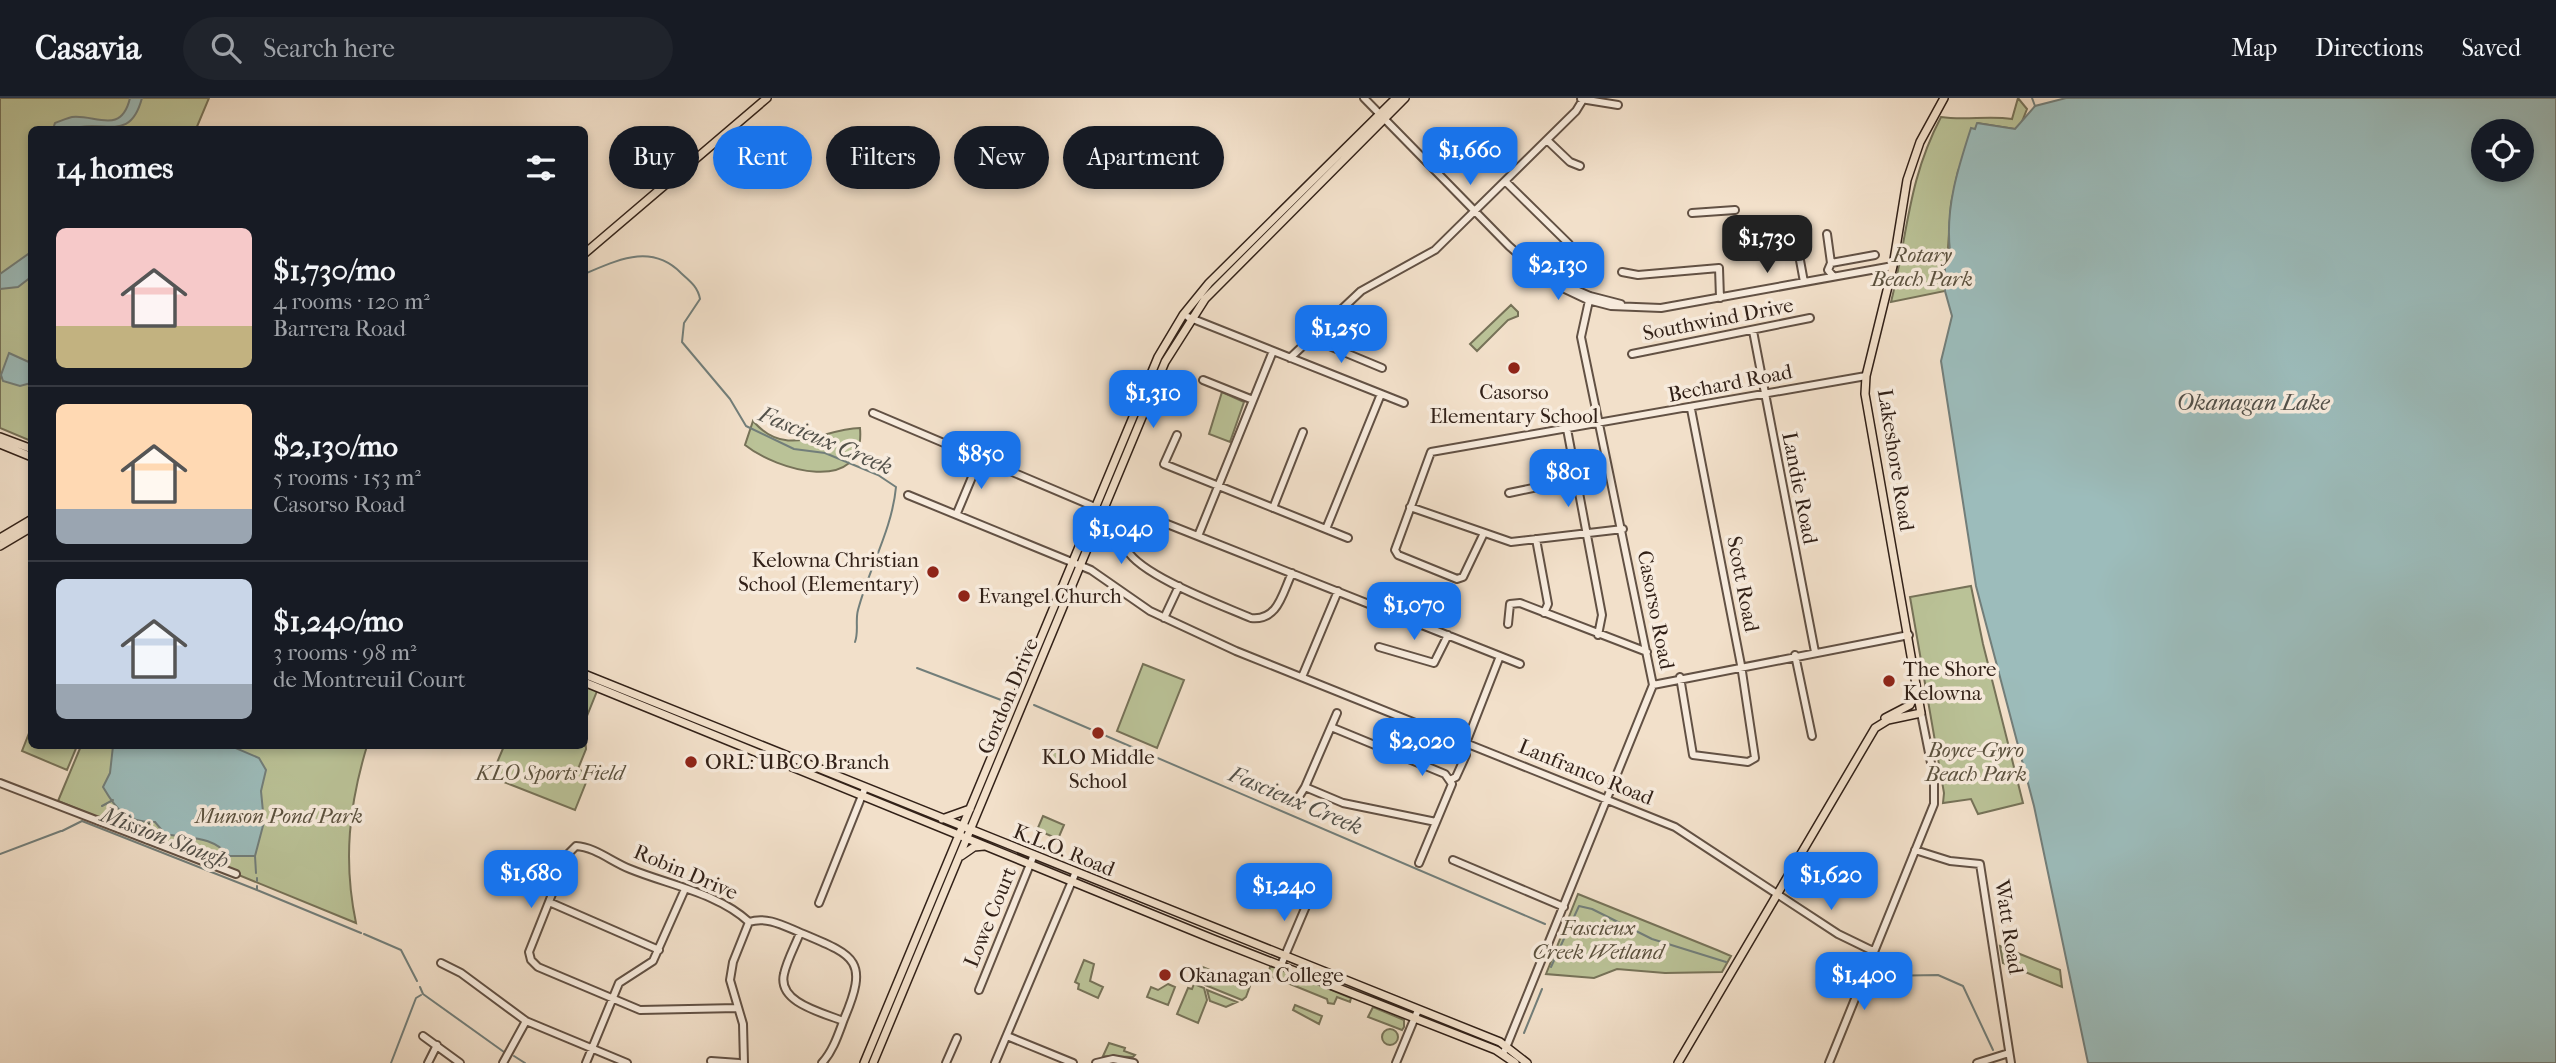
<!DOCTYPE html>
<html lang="en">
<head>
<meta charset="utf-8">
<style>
  body { margin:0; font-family:"IM FELL French Canon",serif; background:#20242c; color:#f1f3f6; height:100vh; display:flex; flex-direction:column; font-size:26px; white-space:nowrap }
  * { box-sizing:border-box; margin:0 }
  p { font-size:23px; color:#9ea1a6 }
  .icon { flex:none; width:38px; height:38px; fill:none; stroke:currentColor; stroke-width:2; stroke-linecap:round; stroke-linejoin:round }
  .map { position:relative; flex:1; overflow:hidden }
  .drawer { position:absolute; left:28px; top:28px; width:560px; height:623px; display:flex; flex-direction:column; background:#171b24; border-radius:10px; box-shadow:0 4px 10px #0003 }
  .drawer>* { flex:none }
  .hud { position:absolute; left:609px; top:28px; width:665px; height:63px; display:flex; gap:14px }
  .controls { position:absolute; left:2471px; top:21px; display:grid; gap:14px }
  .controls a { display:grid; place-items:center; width:63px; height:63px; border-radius:50%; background:#171b24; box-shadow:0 4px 10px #0003; font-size:35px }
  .price { position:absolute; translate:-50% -60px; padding:0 16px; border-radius:14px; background:#1a73e8; color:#fff; font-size:23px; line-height:46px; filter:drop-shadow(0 2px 4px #0008) }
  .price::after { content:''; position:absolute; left:50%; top:42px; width:21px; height:16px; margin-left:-10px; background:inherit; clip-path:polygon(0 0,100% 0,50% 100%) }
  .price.current { background:#222; color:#fff }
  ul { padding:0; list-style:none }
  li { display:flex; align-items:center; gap:21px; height:175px; padding:0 28px }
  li+li { border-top:2px solid #363941 }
  li span { display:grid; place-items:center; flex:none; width:196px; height:140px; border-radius:10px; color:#555 }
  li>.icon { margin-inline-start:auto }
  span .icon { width:84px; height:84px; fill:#fffc; stroke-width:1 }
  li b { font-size:30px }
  h2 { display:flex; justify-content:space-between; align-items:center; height:84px; padding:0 28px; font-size:30px }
  .pill { padding:0 24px; border-radius:32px; background:#171b24; box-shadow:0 4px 10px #0003; font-size:24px; line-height:63px }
  .pill.current { background:#1a73e8; color:#fff }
  header { display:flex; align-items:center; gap:42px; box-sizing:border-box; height:98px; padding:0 35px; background:#171b24; border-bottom:2px solid #363941 }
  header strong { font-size:33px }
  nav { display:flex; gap:38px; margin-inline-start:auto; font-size:24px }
  .search { width:490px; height:63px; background:#20242c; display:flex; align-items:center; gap:18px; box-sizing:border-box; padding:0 24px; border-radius:38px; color:#9ea1a6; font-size:26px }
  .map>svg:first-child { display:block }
  .green { fill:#bac297; stroke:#767258; stroke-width:2 }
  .water { fill:#9cbcbb; stroke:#727e7a; stroke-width:2; fill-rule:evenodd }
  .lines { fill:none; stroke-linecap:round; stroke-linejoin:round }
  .stream { stroke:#727e7a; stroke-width:2 }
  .minor-casing { stroke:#625144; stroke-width:10 }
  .major-casing { stroke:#322118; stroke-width:10 }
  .minor { stroke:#f7ebdd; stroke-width:6 }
  .major { stroke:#f2e0ca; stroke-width:7 }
  .poi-dot { fill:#8f2418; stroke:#f7ebdd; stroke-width:2.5 }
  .labels { text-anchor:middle; stroke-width:7; stroke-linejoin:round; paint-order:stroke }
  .park-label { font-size:21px; font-style:italic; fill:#5b513e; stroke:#f7ebdd }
  .street-label { font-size:21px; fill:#322118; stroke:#f7ebdd }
  .poi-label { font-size:21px; fill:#322118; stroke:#f7ebdd; text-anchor:start }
  .water-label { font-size:23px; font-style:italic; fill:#525049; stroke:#f7ebdd }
</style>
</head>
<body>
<header>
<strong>Casavia</strong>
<div class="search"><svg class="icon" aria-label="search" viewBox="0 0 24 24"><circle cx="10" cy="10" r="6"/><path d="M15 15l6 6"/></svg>Search here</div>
<nav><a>Map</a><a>Directions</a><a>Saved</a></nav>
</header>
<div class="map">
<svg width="2556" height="965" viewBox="0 0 2556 965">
  <rect width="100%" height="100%" fill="#f2e0ca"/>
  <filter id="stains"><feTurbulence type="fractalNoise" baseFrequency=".00286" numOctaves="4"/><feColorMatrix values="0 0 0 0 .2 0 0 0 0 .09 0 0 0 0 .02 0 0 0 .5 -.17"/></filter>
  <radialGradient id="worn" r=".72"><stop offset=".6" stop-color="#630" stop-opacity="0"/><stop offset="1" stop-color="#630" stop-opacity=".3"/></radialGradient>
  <!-- green -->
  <path class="green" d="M 0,0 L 209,0 L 196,31 L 32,32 L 31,343 L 0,330 Z
    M 2018,0 L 2027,11 L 2021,26 L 2015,31 L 1978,25 L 1958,73 L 1951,106 L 1945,193 L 1891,204 C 1908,137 1907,84 1941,19 C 1966,23 1987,17 2012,21 Z
    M 1511,207 L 1518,214 L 1518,218 L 1508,222 L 1477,253 L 1470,246 Z
    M 1222,294 L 1244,304 L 1230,344 L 1209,336 Z
    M 753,323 C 787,362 820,331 860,330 C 866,399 776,372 745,347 Z
    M 1971,488 L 1983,546 L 2023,705 L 1978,716 L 1971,701 L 1943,705 L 1944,695 L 1910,499 Z
    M 1143,566 L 1184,582 L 1157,650 L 1117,633 Z
    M 585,588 L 597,593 L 585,623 Z
    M 31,630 L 32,648 L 77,648 L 67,672 L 22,653 Z
    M 585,635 L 586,651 L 578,671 L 589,677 L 575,712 L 491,679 L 504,648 L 584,648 Z
    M 81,648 L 367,648 C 349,707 343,763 356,825 L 58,703 Z
    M1044 659a9 9 0 1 1 18 0a9 9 0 1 1-18 0Z
    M 1043,718 L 1064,727 L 1058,741 L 1037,732 Z
    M 1578,796 L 1717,852 L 1731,858 L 1722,874 L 1665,875 L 1617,871 L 1594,880 L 1546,876 Z
    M 2000,848 L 2060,872 L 2062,889 L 2003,865 Z
    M 1084,862 L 1094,866 L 1090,883 L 1103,889 L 1098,900 L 1078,891 L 1079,886 L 1075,884 Z
    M 1200,868 L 1250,888 L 1246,899 L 1242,902 L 1205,887 Z
    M 1270,869 L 1276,869 L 1351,900 L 1350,904 L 1337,899 L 1334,906 L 1328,905 L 1327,901 L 1268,877 Z
    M 1168,886 L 1175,889 L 1168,907 L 1147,899 L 1151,889 L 1158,892 Z
    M 1194,886 L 1204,890 L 1207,902 L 1198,925 L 1177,916 L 1188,890 L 1192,891 Z
    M 1207,892 L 1237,904 L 1226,909 L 1210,903 Z
    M 1295,907 L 1322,918 L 1319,926 L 1293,912 Z
    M 1373,909 L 1404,922 L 1404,929 L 1402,932 L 1368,919 Z
    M1382 939a8 8 0 1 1 16 0a8 8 0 1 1-16 0Z
    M 1109,945 L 1125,950 L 1124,953 L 1135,957 L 1133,959 L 1103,958 Z"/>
  <!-- water -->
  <path class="water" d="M 130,0 L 142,0 C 131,41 110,25 80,29 C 71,30 63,32 53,31 L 55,25 C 61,23 67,20 72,19 C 95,16 121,38 130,0 Z
    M 2066,0 L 2556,0 L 2556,965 L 2088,965 L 2034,708 L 1976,488 L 1941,263 L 1952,218 L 1945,193 L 1945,154 L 1950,153 C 1945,110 1958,70 1971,30 L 1975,31 L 1977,25 L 2015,31 L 2035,8 ZM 2522,33 L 2522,72 L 2483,72 L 2483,33 Z
    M 31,154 L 31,179 L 18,189 L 0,191 L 0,176 Z
    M 9,255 L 31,265 L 31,285 L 20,288 L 3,283 L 1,277 Z
    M 113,648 L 231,648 L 259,660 L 266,672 L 261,693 L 264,724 L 255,758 L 229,758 C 212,737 189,741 165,736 L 155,724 C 127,725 117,713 103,689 L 110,675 Z"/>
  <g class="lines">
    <!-- stream -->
    <path class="stream" d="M 2032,0 L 2035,8
      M 584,176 C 618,162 651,145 681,175 C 690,183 698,189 700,201 L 684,225 L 682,244 L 730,301 L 746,328 L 794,351 L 825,355 L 878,377 L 896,389 C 892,432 869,470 858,512 C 855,523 859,533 855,544
      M 917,570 L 1009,605
      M 1034,607 L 1545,826
      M 102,708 L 113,702
      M 62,733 L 82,723 L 257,792
      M 0,756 L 61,733
      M 255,758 L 256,775
      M 257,780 L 257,783
      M 257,788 L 257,792 L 361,835
      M 364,836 L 401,852 L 417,883
      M 1551,869 L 1579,808 L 1592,811 L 1652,841 L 1726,864
      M 1880,878 L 1938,877 L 1963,888 L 1993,952
      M 420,889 L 423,896 L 504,954
      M 1524,935 L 1542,891
      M 514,958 L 525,965
      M 391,965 L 416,900 L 421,897"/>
    <!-- minor casing -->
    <g class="minor-casing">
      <path id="minor" d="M 1364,0 L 1509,148 L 1550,184 L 1588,202 L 1611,208 L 1661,210 L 1893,168
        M 1581,1 L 1618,7
        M 1547,42 L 1570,64 L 1580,68
        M 1506,84 L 1569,146
        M 1692,115 L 1735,112
        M 1827,136 L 1831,165 L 1828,172 L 1833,178
        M 1736,157 L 1797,146 L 1804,184
        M 1831,165 L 1875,157
        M 1622,174 L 1638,177 L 1719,170 L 1720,200
        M 1546,179 L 1590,198 L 1621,206
        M 1188,219 L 1404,305
        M 1753,233 L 1815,554
        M 1310,240 L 1382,270
        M 1632,256 L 1810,220
        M 1290,260 L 1361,193 L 1435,152 L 1576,13 L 1584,0
        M 1203,282 L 1253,302
        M 873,315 L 1102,412
        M 1567,331 L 1602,517 L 1598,537
        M 1177,337 L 1164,366 L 1348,440
        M 1509,395 L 1576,381
        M 908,397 L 1091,472 L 1150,513 L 1236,553 L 1675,729 L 1838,836 L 1873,853
        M 1410,409 L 1511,444 L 1623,431
        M 1273,410 L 1303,334
        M 957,415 L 980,360
        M 1326,431 L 1381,296
        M 1484,435 L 1463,479 L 1457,481 L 1398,457 L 1395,452 L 1431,354 L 1866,278
        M 1198,438 L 1273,253
        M 1536,441 L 1548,506 L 1544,515
        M 1292,475 C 1282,496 1278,523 1251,520 C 1221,507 1142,478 1127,452 L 1142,416 L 1520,566
        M 1164,520 L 1179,488
        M 1508,526 L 1510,506 L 1520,505 L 1647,554
        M 1379,549 L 1434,565 L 1448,537
        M 1795,557 L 1812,638
        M 1302,579 L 1338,493
        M 1680,579 L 1693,657 L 1748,664 L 1755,660 L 1741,567 L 1691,311
        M 1653,587 L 1909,537
        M 1331,629 L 1445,676 L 1452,686 L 1419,765
        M 1466,645 L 1500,558
        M 1408,660 L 1422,627
        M 1450,682 L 1456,679 L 1466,657
        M 0,685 L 236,776
        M 1305,689 L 1343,705 L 1436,724
        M 1295,705 L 1305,689 L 1337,615
        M 1915,752 L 1950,763 L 1980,766 L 2011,965
        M 1453,762 L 1564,809
        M 549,804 L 659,852
        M 819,805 L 865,690
        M 749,824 C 767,818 784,828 801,835 C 856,858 869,862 844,921 C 838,937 833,953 822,965
        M 800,835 C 795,848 787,862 784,876 C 777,905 824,915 843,923
        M 441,865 L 461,875 L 526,923 L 627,965
        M 1281,867 L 1312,794
        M 979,892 L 1033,759
        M 738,910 L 640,912 L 538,869 L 531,862 L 529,854 L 568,756 L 576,748 C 595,749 612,764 630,771 C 669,787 718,795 749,824
        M 423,938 L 460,965
        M 1007,938 L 1073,965
        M 1505,952 L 1653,587 L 1581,239 L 1590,198
        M 711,963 L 739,965
        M 428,965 L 437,947
        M 503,965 L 526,923
        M 586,965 L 619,885 L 653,863 L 685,791
        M 744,965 L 743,926 L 730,882 L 733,864 L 749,824
        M 946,965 L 957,940
        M 995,965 L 1075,776
        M 1096,965 L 1113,961 L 1134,965
        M 1396,965 L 1418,912
        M 1829,965 L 1934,706 L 1934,680 L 1921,615
        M 1977,965 L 2009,955"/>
    </g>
    <!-- major casing -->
    <g class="major-casing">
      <path id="major" d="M 584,156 L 767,0
        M 0,339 L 32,351
        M 0,346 L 32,359
        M 0,440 L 32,421
        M 0,448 L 32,429
        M 584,576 L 1500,944 L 1527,965
        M 584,584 L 1213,841 L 1496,952 L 1515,965
        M 1885,620 L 1910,607 L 1916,592
        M 942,721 L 970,711
        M 961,758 L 974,749 L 984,748
        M 864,965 L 1158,259 L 1183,217 L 1209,185 L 1396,0
        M 873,965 L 1165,264 L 1205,201 L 1405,0
        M 1678,965 L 1875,630 L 1888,622 L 1921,615 L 1865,296 L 1866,278 L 1893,168 L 1907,82 L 1920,44 L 1944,0"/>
    </g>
    <!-- minor -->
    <use href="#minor" class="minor"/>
    <!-- major -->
    <use href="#major" class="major"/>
  </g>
  <!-- markers -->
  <g class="poi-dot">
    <circle cx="1514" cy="270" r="7"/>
    <circle cx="933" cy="474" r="7"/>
    <circle cx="964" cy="498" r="7"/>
    <circle cx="1889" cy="583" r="7"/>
    <circle cx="1098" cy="635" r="7"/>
    <circle cx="691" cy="664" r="7"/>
    <circle cx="1165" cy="877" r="7"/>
  </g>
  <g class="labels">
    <!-- park labels -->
    <g class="park-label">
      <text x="1922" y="164">Rotary<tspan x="1922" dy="24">Beach Park</tspan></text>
      <text x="1976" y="659">Boyce-Gyro<tspan x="1976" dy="24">Beach Park</tspan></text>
      <text x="550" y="682">KLO Sports Field</text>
      <text x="279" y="725">Munson Pond Park</text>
      <text x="1598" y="837">Fascieux<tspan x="1598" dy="24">Creek Wetland</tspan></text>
    </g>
    <!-- street labels -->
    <g class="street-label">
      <text transform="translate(1718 221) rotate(-11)" y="7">Southwind Drive</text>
      <text transform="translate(1730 285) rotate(-11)" y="7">Bechard Road</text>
      <text transform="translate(1896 362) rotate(81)" y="7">Lakeshore Road</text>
      <text transform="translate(1800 390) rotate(79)" y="7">Landie Road</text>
      <text transform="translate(1743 486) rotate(79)" y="7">Scott Road</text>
      <text transform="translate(1656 512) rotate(79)" y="7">Casorso Road</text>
      <text transform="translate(1008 598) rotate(-67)" y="7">Gordon Drive</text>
      <text transform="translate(1586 674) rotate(22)" y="7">Lanfranco Road</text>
      <text transform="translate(1064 752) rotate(22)" y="7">K.L.O. Road</text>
      <text transform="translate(686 774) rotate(23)" y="7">Robin Drive</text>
      <text transform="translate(990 819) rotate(-68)" y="7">Lowe Court</text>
      <text transform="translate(2009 829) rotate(81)" y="7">Watt Road</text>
    </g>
    <!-- poi labels -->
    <g class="poi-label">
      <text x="1514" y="301" text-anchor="middle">Casorso<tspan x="1514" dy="24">Elementary School</tspan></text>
      <text x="919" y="469" text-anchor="end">Kelowna Christian<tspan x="919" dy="24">School (Elementary)</tspan></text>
      <text x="978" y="505">Evangel Church</text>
      <text x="1903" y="578">The Shore<tspan x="1903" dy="24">Kelowna</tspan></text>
      <text x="1098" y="666" text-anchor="middle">KLO Middle<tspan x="1098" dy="24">School</tspan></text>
      <text x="705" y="671">ORL: UBCO Branch</text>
      <text x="1179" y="884">Okanagan College</text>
    </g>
    <!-- water labels -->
    <g class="water-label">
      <text x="2253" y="312">Okanagan Lake</text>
      <text transform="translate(826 342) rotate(23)" y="8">Fascieux Creek</text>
      <text transform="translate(1296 702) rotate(23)" y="8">Fascieux Creek</text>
      <text transform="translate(165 739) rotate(21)" y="8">Mission Slough</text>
    </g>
  </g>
  <rect width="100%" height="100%" filter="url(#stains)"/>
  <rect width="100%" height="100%" fill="url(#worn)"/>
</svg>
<div class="controls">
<a><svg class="icon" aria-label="locate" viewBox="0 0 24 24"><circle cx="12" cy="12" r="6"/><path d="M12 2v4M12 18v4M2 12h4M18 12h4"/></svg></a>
</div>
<b class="price" style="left:1470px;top:89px">$1,660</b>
<b class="price current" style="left:1767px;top:177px">$1,730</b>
<b class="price" style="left:1558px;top:204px">$2,130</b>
<b class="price" style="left:1341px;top:267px">$1,250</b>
<b class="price" style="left:1153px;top:332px">$1,310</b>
<b class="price" style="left:981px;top:393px">$850</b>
<b class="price" style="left:1568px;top:411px">$801</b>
<b class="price" style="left:1121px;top:468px">$1,040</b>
<b class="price" style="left:1414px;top:544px">$1,070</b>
<b class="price" style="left:1422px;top:680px">$2,020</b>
<b class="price" style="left:531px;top:812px">$1,680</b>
<b class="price" style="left:1831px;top:814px">$1,620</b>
<b class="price" style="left:1284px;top:825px">$1,240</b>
<b class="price" style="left:1864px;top:914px">$1,400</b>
<div class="hud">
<a class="pill">Buy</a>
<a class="pill current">Rent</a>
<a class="pill">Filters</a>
<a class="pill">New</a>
<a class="pill">Apartment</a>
</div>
<section class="drawer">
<h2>14 homes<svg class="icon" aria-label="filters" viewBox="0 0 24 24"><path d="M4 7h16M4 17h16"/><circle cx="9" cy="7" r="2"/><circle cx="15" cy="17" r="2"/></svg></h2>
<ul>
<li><span style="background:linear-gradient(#f6c9c9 70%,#c2b280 0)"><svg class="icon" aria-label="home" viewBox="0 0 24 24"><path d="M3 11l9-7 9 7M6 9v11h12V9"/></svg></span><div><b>$1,730/mo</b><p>4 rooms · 120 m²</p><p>Barrera Road</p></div></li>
<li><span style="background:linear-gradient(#ffd9b3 75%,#9aa5b1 0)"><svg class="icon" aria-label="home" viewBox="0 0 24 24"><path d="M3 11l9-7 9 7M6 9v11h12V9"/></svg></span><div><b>$2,130/mo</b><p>5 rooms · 153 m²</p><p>Casorso Road</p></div></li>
<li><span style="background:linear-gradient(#c9d6e8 75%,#9aa5b1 0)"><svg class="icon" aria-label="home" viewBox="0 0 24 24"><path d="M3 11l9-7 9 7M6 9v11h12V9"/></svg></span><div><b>$1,240/mo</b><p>3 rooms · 98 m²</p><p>de Montreuil Court</p></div></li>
</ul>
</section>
</div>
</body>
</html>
